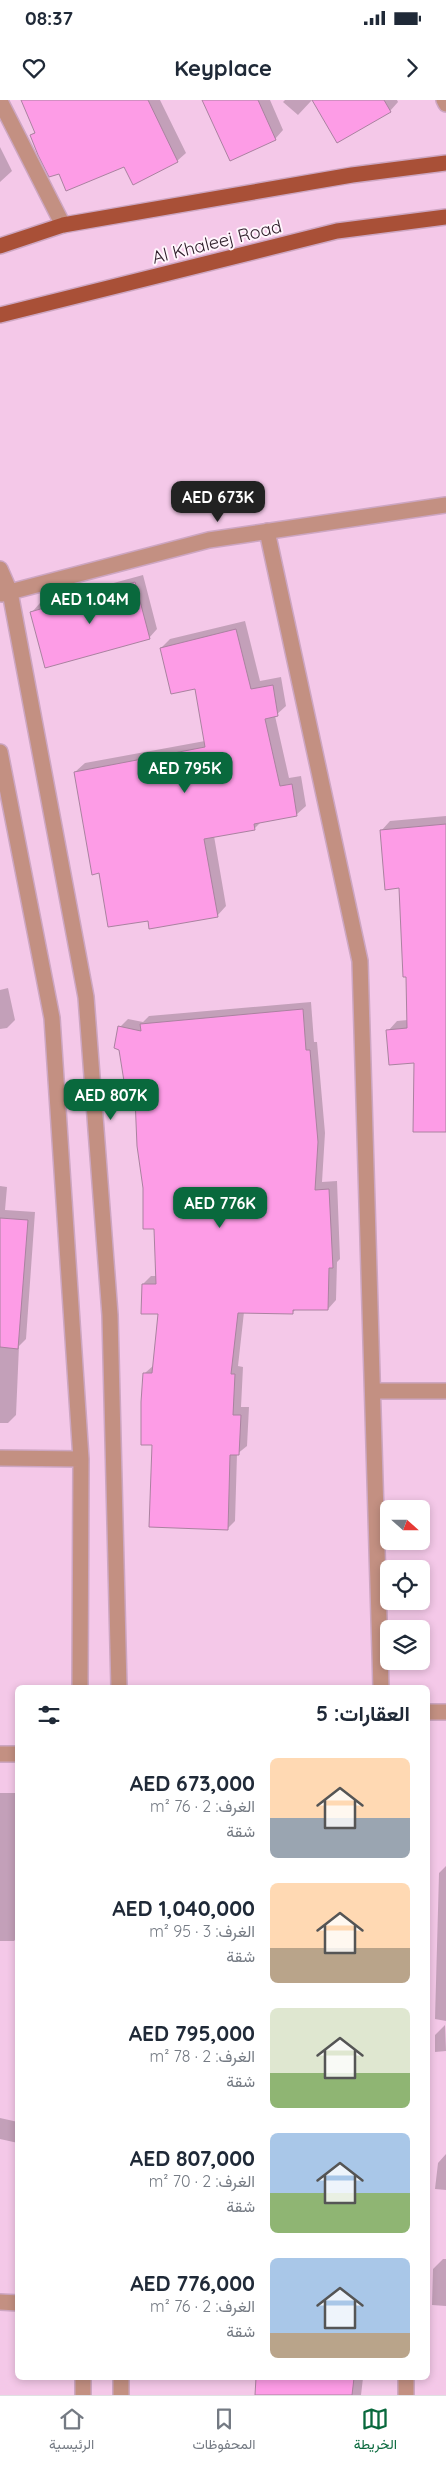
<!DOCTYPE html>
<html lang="ar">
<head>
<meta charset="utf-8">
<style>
  body { margin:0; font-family:Quicksand,Vazirmatn,sans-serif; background:#f6f6f7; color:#1f2937; direction:rtl; height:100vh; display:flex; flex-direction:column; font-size:19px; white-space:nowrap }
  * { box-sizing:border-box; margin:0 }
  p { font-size:16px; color:#747a83 }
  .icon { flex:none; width:28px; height:28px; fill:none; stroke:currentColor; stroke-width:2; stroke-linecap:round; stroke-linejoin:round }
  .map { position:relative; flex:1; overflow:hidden; direction:ltr }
  .details { position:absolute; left:15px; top:1585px; width:415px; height:695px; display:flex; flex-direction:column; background:#fff; border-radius:8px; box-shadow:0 2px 8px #0003; direction:rtl }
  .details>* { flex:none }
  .needle { width:32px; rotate:111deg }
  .buttons { position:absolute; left:380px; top:1400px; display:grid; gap:10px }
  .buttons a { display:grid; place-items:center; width:50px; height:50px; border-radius:8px; background:#fff; box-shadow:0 2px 8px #0003; font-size:25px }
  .price { position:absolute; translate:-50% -42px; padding:0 11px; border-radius:10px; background:#09693d; color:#fff; font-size:16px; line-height:32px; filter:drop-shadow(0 1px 2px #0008) }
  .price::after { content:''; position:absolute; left:50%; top:30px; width:15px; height:11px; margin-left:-8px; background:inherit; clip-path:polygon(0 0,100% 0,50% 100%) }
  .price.selected { background:#222; color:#fff }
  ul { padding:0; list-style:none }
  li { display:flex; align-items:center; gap:15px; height:125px; padding:0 20px }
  li span { display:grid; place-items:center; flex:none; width:140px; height:100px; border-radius:8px; color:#555 }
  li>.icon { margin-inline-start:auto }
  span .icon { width:60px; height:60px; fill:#fffc; stroke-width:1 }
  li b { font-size:21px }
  h2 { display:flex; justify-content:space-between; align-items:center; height:60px; padding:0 20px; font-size:21px }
  .status { display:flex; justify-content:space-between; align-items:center; height:35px; padding:0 25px; background:#fff; direction:ltr }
  .status svg { height:14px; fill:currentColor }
  header { display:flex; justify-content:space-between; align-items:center; height:65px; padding:0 20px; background:#fff; font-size:22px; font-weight:700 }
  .tabs { display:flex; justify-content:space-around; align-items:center; height:70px; border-top:1px solid #e0e1e3; background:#fff; font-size:14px; color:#747a83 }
  .tabs a { display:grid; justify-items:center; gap:2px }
  .tabs .selected { color:#09693d }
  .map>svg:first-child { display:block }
  .shadow { fill:#0003 }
  .building { fill:#fd9ce6; stroke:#aa82a0 }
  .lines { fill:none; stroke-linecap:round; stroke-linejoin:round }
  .minor-casing { stroke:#cda6c2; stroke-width:18 }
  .major-casing { stroke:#cda6c2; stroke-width:18 }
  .minor { stroke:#c39082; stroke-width:15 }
  .major { stroke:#a95037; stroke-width:15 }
  .labels { text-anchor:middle; stroke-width:4; stroke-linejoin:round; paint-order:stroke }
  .street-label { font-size:18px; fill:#30202c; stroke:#fff5fc }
</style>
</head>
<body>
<div class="status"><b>08:37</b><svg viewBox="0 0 49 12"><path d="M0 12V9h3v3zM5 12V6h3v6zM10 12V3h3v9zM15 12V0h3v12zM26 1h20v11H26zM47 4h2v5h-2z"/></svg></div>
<header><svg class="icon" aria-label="forward" viewBox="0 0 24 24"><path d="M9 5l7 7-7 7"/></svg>Keyplace<svg class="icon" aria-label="heart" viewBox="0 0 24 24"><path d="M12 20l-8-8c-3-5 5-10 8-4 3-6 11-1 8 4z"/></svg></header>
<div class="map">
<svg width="446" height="2295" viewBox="0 0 446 2295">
  <rect width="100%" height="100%" fill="#f4c8e8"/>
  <!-- shadow -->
  <path class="shadow" d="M 23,0 L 160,0 L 186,53 L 177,61 L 60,72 L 31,35 L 36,31 Z
    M 204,0 L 270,0 L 283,30 L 275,39 Z
    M 285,0 L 312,0 L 298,15 L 283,2 Z
    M 313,0 L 397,0 L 398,2 L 390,11 Z
    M 0,47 L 12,71 L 0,82 Z
    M 143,475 L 157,529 L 149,538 L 32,512 L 40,503 Z
    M 245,521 L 260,581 L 281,577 L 286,606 L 275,616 L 289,678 L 301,676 L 306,706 L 296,715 L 262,721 L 254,729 L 214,736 L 226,806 L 217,816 L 149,820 L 100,772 L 75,672 L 85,663 L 205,641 L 196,587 L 161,548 L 170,539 Z
    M 446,716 L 446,1032 L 415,961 L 388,931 L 397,921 L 408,920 L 407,876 L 400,787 L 381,731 L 390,721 Z
    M 8,888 L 15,920 L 7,928 L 0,929 L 0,890 Z
    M 311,902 L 314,942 L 317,942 L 325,1033 L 322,1082 L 337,1081 L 340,1159 L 337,1162 L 336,1200 L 328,1209 L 297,1208 L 292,1213 L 244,1212 L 238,1266 L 243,1267 L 241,1307 L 249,1307 L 247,1346 L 237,1354 L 235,1421 L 227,1429 L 154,1344 L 145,1273 L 154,1265 L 159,1213 L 143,1184 L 151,1176 L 157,1176 L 155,1127 L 144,1088 L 137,997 L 120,927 L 128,919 L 143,922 L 149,916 Z
    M 0,1086 L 7,1087 L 5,1110 L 35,1112 L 26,1239 L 19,1246 L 16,1315 L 8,1323 L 0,1323 Z
    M 0,1693 L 18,1693 L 18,1837 L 14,1841 L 0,1841 Z
    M 446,1766 L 446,1921 L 435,1919 L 439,1773 Z
    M 445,1925 L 446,1951 L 435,1952 L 435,1935 Z
    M 0,2018 L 18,2022 L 18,2043 L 0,2039 Z
    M 446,2054 L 446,2090 L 435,2089 L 438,2063 Z
    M 443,2159 L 446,2159 L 446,2206 L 432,2205 L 433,2169 Z
    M 257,2278 L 363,2278 L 361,2295 L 256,2295 Z"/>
  <!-- building -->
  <path class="building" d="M 21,0 L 148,0 L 178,62 L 133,85 L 124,67 L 66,91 L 59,74 L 49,77 L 38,55 L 30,35 L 35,33 Z
    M 202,0 L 258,0 L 276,40 L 230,61 Z
    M 312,0 L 384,0 L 391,12 L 337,43 Z
    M 135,482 L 150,539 L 45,568 L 30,512 Z
    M 236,529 L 251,589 L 273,585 L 278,616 L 265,619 L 280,686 L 292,684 L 297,716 L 254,724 L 255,730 L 204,739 L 218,817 L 149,829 L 148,821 L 108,827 L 99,773 L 92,775 L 74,672 L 205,647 L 195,589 L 171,594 L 160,548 Z
    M 446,724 L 446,1032 L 413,1032 L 414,963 L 389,965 L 386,930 L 407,928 L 406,877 L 403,877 L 399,788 L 385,790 L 380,730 Z
    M 303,909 L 306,950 L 310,950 L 318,1042 L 315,1090 L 329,1089 L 333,1168 L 329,1168 L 328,1210 L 293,1210 L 293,1214 L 238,1213 L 231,1274 L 235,1274 L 233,1315 L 241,1315 L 239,1355 L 230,1355 L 228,1430 L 149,1427 L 152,1345 L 141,1345 L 141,1302 L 143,1273 L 152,1273 L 158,1214 L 141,1214 L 142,1184 L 156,1184 L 154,1129 L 143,1129 L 143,1088 L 137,1046 L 135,998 L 127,1000 L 119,950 L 114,948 L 118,926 L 141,931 L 140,924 Z
    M 0,1118 L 28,1120 L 18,1249 L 0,1247 Z
    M 256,2278 L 354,2278 L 352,2295 L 255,2295 Z"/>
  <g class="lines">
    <!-- minor casing -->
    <g class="minor-casing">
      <path id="minor" d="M 444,0 L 446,4
        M 0,1 L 63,125
        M 267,431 L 360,861 L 381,1588
        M 0,469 L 10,492 L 86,897 L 110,1215 L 119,1588
        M 2,494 L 209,440 L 446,405
        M 0,652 L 52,918 L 81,1359 L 80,1588
        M 373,1291 L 446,1291
        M 0,1358 L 81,1359
        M 428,1612 L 446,1612
        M 0,1654 L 18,1654
        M 0,2202 L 18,2203
        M 121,2278 L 121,2295
        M 83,2295 L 83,2278
        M 406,2295 L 406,2278"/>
    </g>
    <!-- major casing -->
    <g class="major-casing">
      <path id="major" d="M 0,146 L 63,125 L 352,75 L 446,63
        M 0,215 L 337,131 L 446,117"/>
    </g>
    <!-- minor -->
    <use href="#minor" class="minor"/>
    <!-- major -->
    <use href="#major" class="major"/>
  </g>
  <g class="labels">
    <!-- street labels -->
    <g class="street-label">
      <text transform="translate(217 142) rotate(-14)" y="6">Al Khaleej Road</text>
    </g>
  </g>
</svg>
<div class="buttons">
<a><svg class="needle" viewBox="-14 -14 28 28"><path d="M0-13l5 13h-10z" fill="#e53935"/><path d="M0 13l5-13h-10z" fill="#747a83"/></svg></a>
<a><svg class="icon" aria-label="locate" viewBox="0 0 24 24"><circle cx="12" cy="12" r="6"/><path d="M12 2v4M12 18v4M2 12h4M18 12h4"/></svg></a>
<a><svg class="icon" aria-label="layers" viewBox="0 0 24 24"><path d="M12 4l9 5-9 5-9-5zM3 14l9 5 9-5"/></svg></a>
</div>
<b class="price selected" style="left:218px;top:423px">AED 673K</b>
<b class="price" style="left:90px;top:525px">AED 1.04M</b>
<b class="price" style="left:185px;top:694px">AED 795K</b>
<b class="price" style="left:111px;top:1021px">AED 807K</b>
<b class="price" style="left:220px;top:1129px">AED 776K</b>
<section class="details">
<h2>العقارات: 5<svg class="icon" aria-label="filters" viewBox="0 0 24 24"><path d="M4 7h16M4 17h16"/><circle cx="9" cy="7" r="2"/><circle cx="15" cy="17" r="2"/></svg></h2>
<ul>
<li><span style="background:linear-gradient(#ffd9b3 60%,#9aa5b1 0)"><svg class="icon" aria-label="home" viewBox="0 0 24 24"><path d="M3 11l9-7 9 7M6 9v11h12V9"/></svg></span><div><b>AED 673,000</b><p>الغرف: 2 · 76 m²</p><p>شقة</p></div></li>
<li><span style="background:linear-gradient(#ffd9b3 65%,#b9a48a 0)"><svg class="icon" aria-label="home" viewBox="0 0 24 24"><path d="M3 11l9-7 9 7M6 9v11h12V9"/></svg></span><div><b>AED 1,040,000</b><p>الغرف: 3 · 95 m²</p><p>شقة</p></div></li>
<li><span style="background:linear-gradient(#dfe7d0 65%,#8fb573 0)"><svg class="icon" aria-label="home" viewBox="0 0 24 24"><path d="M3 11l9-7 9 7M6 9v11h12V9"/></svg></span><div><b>AED 795,000</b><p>الغرف: 2 · 78 m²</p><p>شقة</p></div></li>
<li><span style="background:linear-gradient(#a9c7e8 60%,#8fb573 0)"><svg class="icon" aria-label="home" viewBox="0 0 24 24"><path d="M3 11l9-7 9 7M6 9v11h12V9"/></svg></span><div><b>AED 807,000</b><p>الغرف: 2 · 70 m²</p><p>شقة</p></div></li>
<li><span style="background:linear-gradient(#a9c7e8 75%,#b9a48a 0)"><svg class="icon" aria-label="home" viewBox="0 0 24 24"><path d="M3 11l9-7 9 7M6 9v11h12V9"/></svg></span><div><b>AED 776,000</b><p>الغرف: 2 · 76 m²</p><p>شقة</p></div></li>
</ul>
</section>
</div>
<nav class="tabs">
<a class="selected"><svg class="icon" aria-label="map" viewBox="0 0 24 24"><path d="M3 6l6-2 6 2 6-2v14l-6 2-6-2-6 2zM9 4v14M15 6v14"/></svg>الخريطة</a>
<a><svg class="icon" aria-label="saved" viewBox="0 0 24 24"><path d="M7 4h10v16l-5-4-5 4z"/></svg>المحفوظات</a>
<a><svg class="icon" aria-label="home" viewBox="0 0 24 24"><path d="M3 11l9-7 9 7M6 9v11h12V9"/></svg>الرئيسية</a>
</nav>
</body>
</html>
